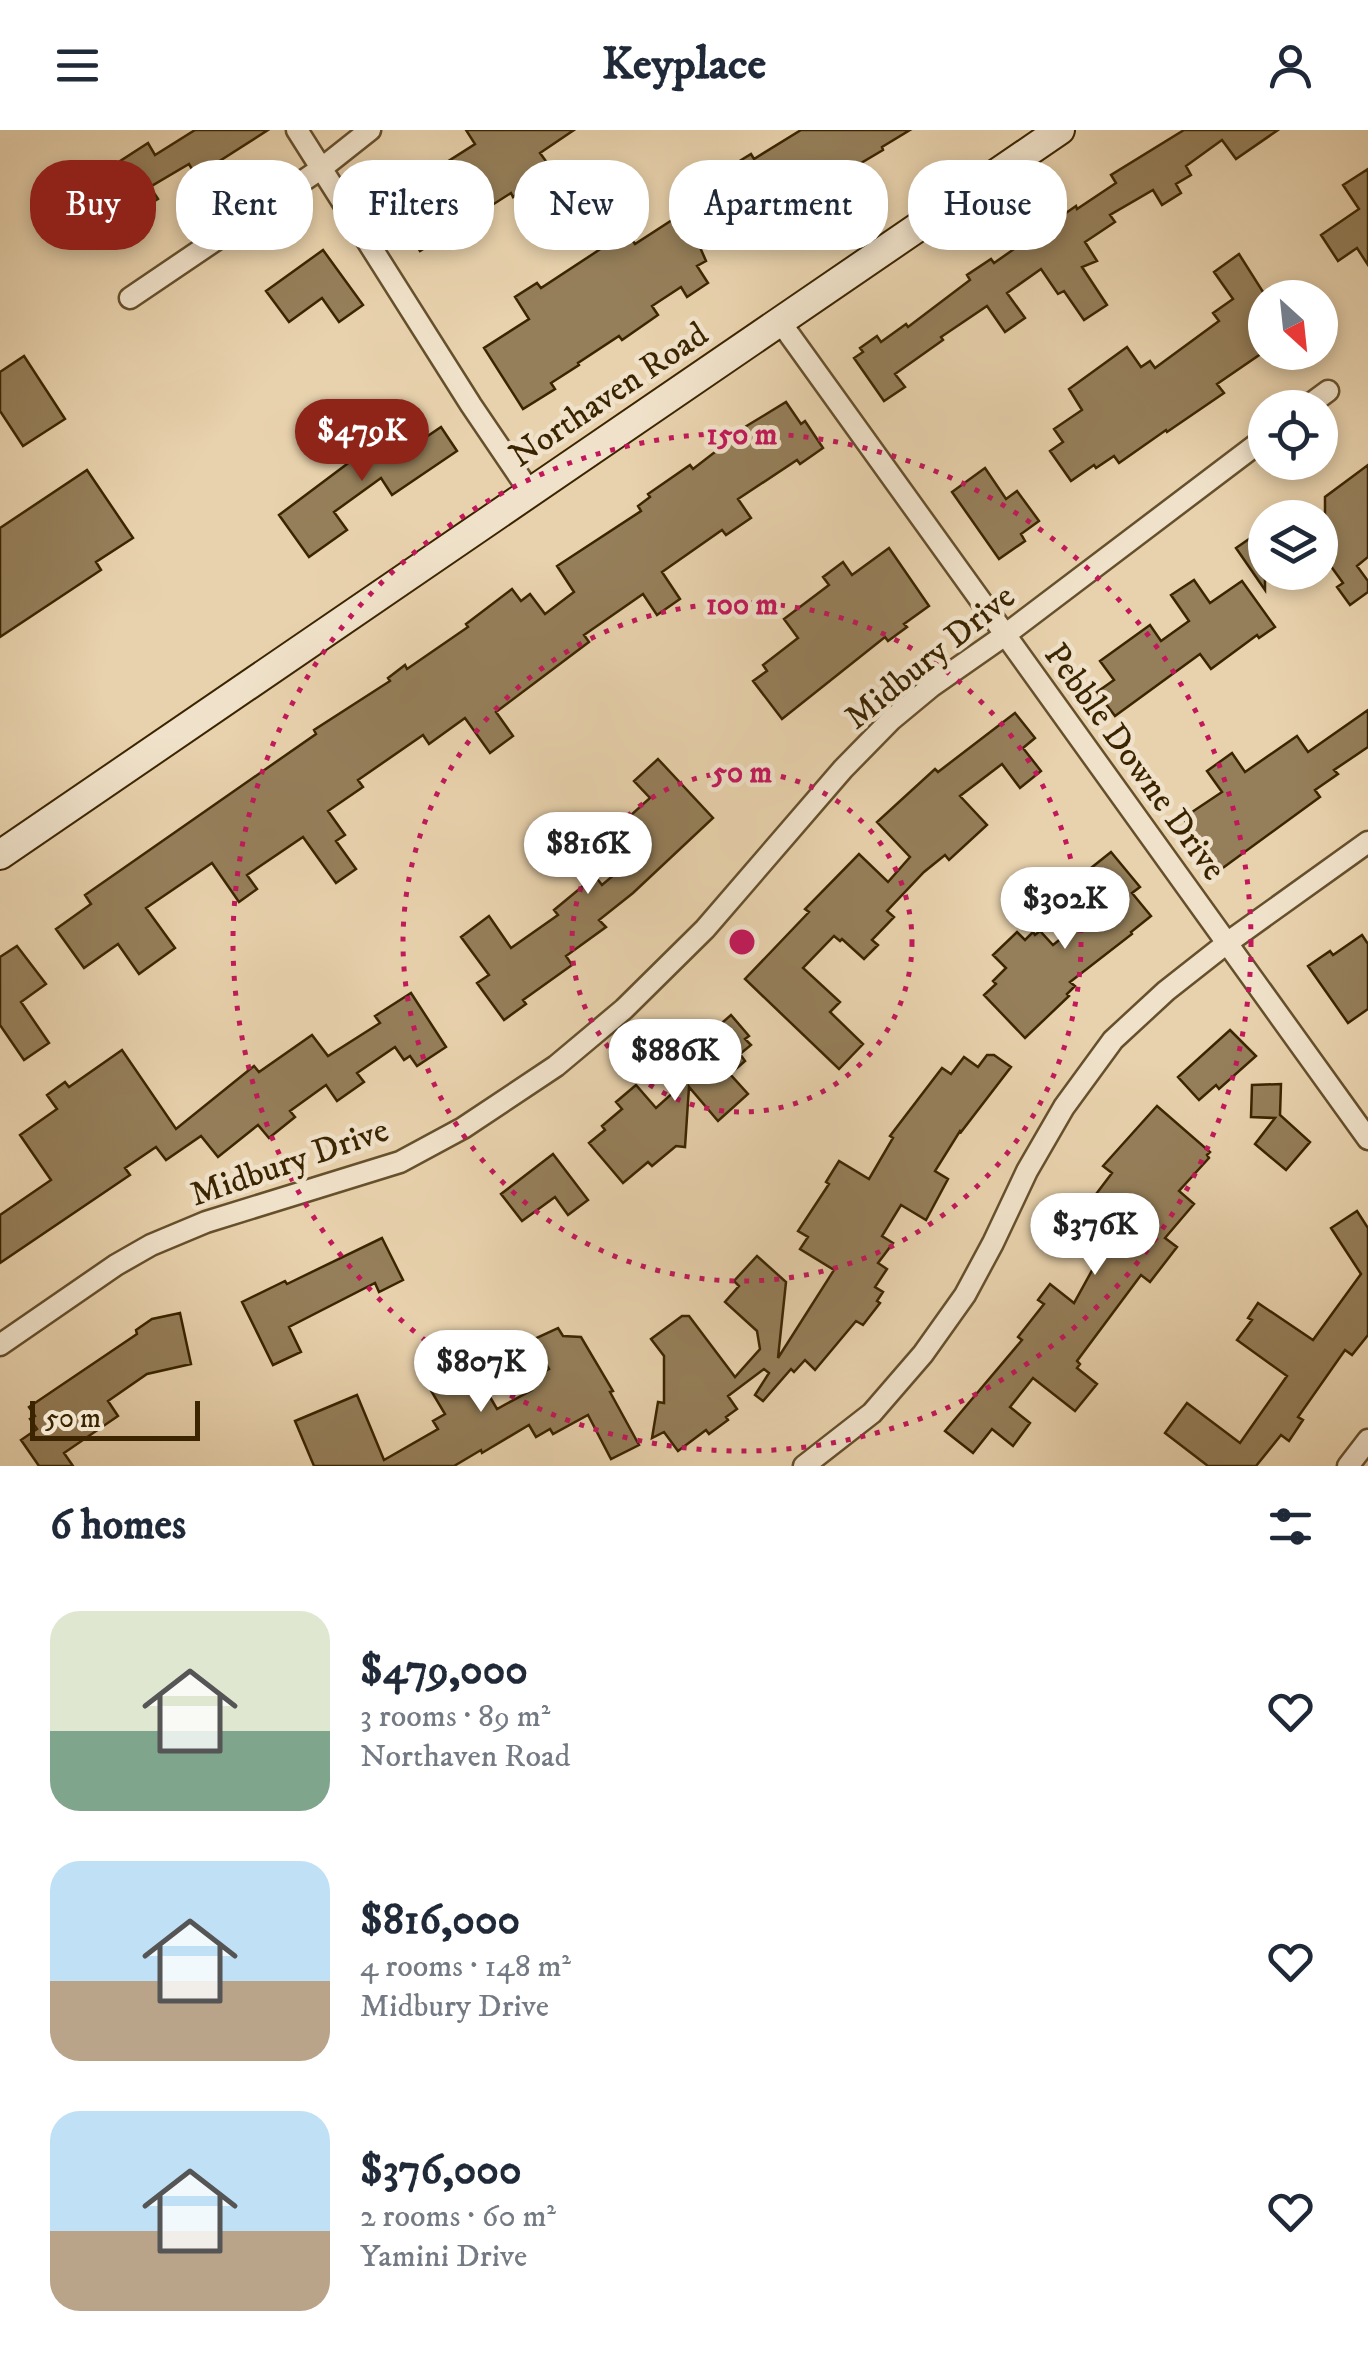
<!DOCTYPE html>
<html lang="en">
<head>
<meta charset="utf-8">
<style>
  body { margin:0; font-family:"IM FELL DW Pica",serif; background:#f6f6f7; color:#1f2937; height:100vh; display:flex; flex-direction:column; font-size:38px; white-space:nowrap }
  * { box-sizing:border-box; margin:0 }
  p { font-size:32px; color:#747a83 }
  .icon { flex:none; width:55px; height:55px; fill:none; stroke:currentColor; stroke-width:2; stroke-linecap:round; stroke-linejoin:round }
  .map { position:relative; height:1336px; overflow:hidden }
  .panel { display:flex; flex-direction:column; background:#fff; flex:1 }
  .panel>* { flex:none }
  .hud { position:absolute; left:30px; top:30px; width:1310px; height:90px; display:flex; gap:20px }
  .needle { width:65px; rotate:153deg }
  .fabs { position:absolute; left:1248px; top:150px; display:grid; gap:20px }
  .fabs a { display:grid; place-items:center; width:90px; height:90px; border-radius:50%; background:#fff; box-shadow:0 5px 15px #0003; font-size:50px }
  .scale { position:absolute; left:30px; bottom:25px; width:170px; box-sizing:border-box; padding-left:10px; border:5px solid #3b2501; border-top:0; font-size:28px; line-height:35px; white-space:nowrap; color:#3b2501; -webkit-text-stroke:8px #f0e2ca; paint-order:stroke }
  .price { position:absolute; translate:-50% -85px; padding:0 22px; border-radius:35px; background:#fff; color:#222; font-size:32px; line-height:65px; filter:drop-shadow(0 2px 5px #0008) }
  .price::after { content:''; position:absolute; left:50%; top:60px; width:30px; height:22px; margin-left:-15px; background:inherit; clip-path:polygon(0 0,100% 0,50% 100%) }
  .price.active { background:#8f2418; color:#fff }
  ul { padding:0; list-style:none }
  li { display:flex; align-items:center; gap:30px; height:250px; padding:0 50px }
  li span { display:grid; place-items:center; flex:none; width:280px; height:200px; border-radius:30px; color:#555 }
  li>.icon { margin-inline-start:auto }
  span .icon { width:120px; height:120px; fill:#fffc; stroke-width:1 }
  li b { font-size:42px }
  h2 { display:flex; justify-content:space-between; align-items:center; height:120px; padding:0 50px; font-size:42px }
  .tag { padding:0 35px; border-radius:40px; background:#fff; box-shadow:0 5px 15px #0003; font-size:35px; line-height:90px }
  .tag.active { background:#8f2418; color:#fff }
  header { display:flex; justify-content:space-between; align-items:center; height:130px; padding:0 50px; background:#fff; font-size:45px; font-weight:700 }
  .map>svg:first-child { display:block }
  .building { fill:#957f5a; stroke:#3b2501; stroke-width:2.5 }
  .lines { fill:none; stroke-linecap:round; stroke-linejoin:round }
  .street-casing { stroke:#66502c; stroke-width:25 }
  .secondary-casing { stroke:#3b2501; stroke-width:32 }
  .street { stroke:#f0e2ca; stroke-width:20 }
  .secondary { stroke:#f0e2ca; stroke-width:28 }
  .ring { fill:none; stroke:#c2185b; stroke-width:5; stroke-dasharray:5 10 }
  .labels { text-anchor:middle; stroke-width:9; stroke-linejoin:round; paint-order:stroke }
  .street-label { font-size:35px; fill:#3b2501; stroke:#f0e2ca }
  .centre { fill:#c2185b; stroke:#f0e2ca; stroke-width:5 }
  .ring-label { font-size:30px; text-anchor:middle; font-weight:bold; fill:#c2185b; stroke:#f0e2ca; stroke-width:9; stroke-linejoin:round; paint-order:stroke }
</style>
</head>
<body>
<header><svg class="icon" aria-label="menu" viewBox="0 0 24 24"><path d="M4 6h16M4 12h16M4 18h16"/></svg>Keyplace<svg class="icon" aria-label="person" viewBox="0 0 24 24"><circle cx="12" cy="8" r="4"/><path d="M4 21q1-7 8-7t8 7"/></svg></header>
<div class="map">
<svg width="1368" height="1336" viewBox="0 0 1368 1336">
  <rect width="100%" height="100%" fill="#e8d2ad"/>
  <filter id="stains"><feTurbulence type="fractalNoise" baseFrequency=".002" numOctaves="4"/><feColorMatrix values="0 0 0 0 .2 0 0 0 0 .09 0 0 0 0 .02 0 0 0 .5 -.17"/></filter>
  <radialGradient id="worn" r=".72"><stop offset=".6" stop-color="#630" stop-opacity="0"/><stop offset="1" stop-color="#630" stop-opacity=".3"/></radialGradient>
  <!-- building -->
  <path class="building" d="M 195,0 L 268,0 L 196,46 L 189,34 L 150,57 L 158,69 L 112,98 L 110,95 L 98,103 L 80,75 L 119,50 L 111,37 L 148,13 L 155,25 Z
    M 466,0 L 574,0 L 540,23 L 548,34 L 531,46 L 535,51 L 513,67 L 511,63 L 420,121 L 404,96 L 422,84 L 409,64 L 428,51 L 425,46 L 475,14 Z
    M 801,0 L 910,0 L 882,17 L 883,20 L 841,45 L 847,55 L 771,103 L 730,37 L 751,24 L 754,29 Z
    M 1184,0 L 1278,0 L 1236,29 L 1222,10 L 1186,36 L 1191,45 L 1176,54 L 1181,63 L 1162,75 L 1153,60 L 1110,85 L 1115,92 L 1085,112 L 1097,131 L 1082,137 L 1107,175 L 1084,190 L 1064,161 L 1058,164 L 1041,139 L 1007,163 L 1025,188 L 1005,202 L 987,176 L 941,207 L 943,210 L 895,244 L 905,257 L 884,271 L 854,228 L 863,222 L 860,218 L 877,206 L 881,212 L 906,194 L 908,197 L 970,150 L 967,145 L 991,129 L 994,133 L 1076,76 L 1077,79 L 1116,53 L 1111,45 Z
    M 1368,39 L 1368,135 L 1357,118 L 1338,131 L 1321,105 L 1359,79 L 1343,55 Z
    M 706,68 L 726,98 L 699,115 L 706,131 L 697,136 L 708,153 L 687,167 L 681,157 L 652,176 L 658,185 L 622,210 L 619,206 L 578,233 L 579,235 L 551,253 L 555,259 L 523,279 L 484,218 L 529,189 L 515,167 L 537,153 L 541,158 L 602,118 L 588,97 L 612,81 L 635,114 Z
    M 323,120 L 363,175 L 339,192 L 322,168 L 289,192 L 266,161 Z
    M 1239,124 L 1265,165 L 1265,221 L 1217,254 L 1224,263 L 1167,302 L 1166,300 L 1119,333 L 1114,326 L 1096,338 L 1094,335 L 1071,351 L 1050,321 L 1063,312 L 1054,299 L 1082,280 L 1069,259 L 1127,217 L 1141,237 L 1150,231 L 1155,238 L 1219,191 L 1213,183 L 1233,169 L 1214,142 Z
    M 24,226 L 65,289 L 23,316 L 0,281 L 0,242 Z
    M 786,272 L 801,294 L 805,291 L 823,318 L 800,334 L 797,330 L 738,369 L 751,388 L 726,405 L 722,400 L 662,442 L 680,469 L 657,485 L 643,464 L 584,505 L 589,512 L 496,582 L 513,606 L 490,623 L 465,588 L 429,614 L 423,605 L 358,650 L 363,657 L 328,681 L 345,705 L 336,711 L 356,739 L 336,753 L 303,707 L 247,745 L 257,759 L 239,772 L 212,733 L 146,778 L 175,818 L 139,844 L 118,814 L 84,838 L 56,799 L 91,774 L 85,765 L 316,604 L 314,600 L 390,551 L 388,548 L 405,535 L 407,539 L 468,497 L 466,494 L 512,459 L 521,471 L 530,464 L 545,484 L 574,462 L 557,436 L 641,381 L 638,376 L 650,367 L 648,364 L 690,335 L 693,339 L 737,305 L 735,303 Z
    M 385,295 L 404,322 L 441,297 L 457,321 L 392,365 L 381,348 L 334,382 L 347,400 L 309,427 L 279,385 L 363,322 L 357,314 Z
    M 1368,335 L 1368,427 L 1357,436 L 1368,451 L 1368,462 L 1350,475 L 1337,457 L 1343,453 L 1325,428 L 1325,367 Z
    M 985,338 L 1006,369 L 1017,361 L 1039,391 L 1021,404 L 1025,411 L 999,429 L 952,362 Z
    M 87,340 L 133,408 L 96,432 L 101,440 L 0,507 L 0,398 Z
    M 1265,398 L 1265,460 L 1236,418 Z
    M 889,418 L 929,476 L 904,494 L 907,497 L 888,511 L 885,507 L 782,589 L 753,551 L 767,541 L 763,535 L 798,508 L 784,489 L 829,455 L 823,447 L 843,432 L 852,445 Z
    M 1194,450 L 1210,473 L 1242,451 L 1275,497 L 1259,508 L 1257,505 L 1211,539 L 1200,524 L 1115,586 L 1097,562 L 1114,550 L 1100,531 L 1150,495 L 1161,511 L 1189,491 L 1171,465 Z
    M 1368,580 L 1368,617 L 1334,640 L 1338,644 L 1315,660 L 1320,667 L 1220,740 L 1183,688 L 1222,662 L 1207,641 L 1232,623 L 1245,642 L 1297,606 L 1308,622 Z
    M 1015,583 L 1035,608 L 1023,618 L 1041,641 L 1020,658 L 1002,634 L 960,666 L 987,695 L 949,730 L 945,725 L 924,742 L 887,781 L 894,787 L 872,810 L 878,815 L 864,829 L 842,809 L 840,811 L 834,806 L 803,838 L 840,872 L 830,882 L 863,914 L 839,939 L 745,849 L 809,782 L 805,779 L 859,724 L 888,752 L 910,727 L 877,692 L 935,639 L 938,642 Z
    M 658,629 L 713,688 L 633,763 L 599,790 L 606,797 L 566,826 L 572,835 L 523,870 L 526,874 L 504,890 L 477,853 L 489,845 L 461,807 L 489,786 L 511,818 L 558,785 L 554,780 L 595,746 L 602,755 L 634,728 L 620,713 L 640,694 L 631,685 L 650,668 L 634,651 Z
    M 1111,722 L 1140,757 L 1132,763 L 1151,786 L 1131,802 L 1132,804 L 1070,852 L 1075,856 L 1067,864 L 1069,866 L 1025,908 L 984,865 L 996,854 L 993,851 L 1006,838 L 993,825 L 1017,802 L 1025,810 L 1033,802 L 1035,805 L 1040,801 L 1053,815 L 1109,770 L 1086,742 Z
    M 1362,805 L 1368,814 L 1368,879 L 1348,893 L 1308,836 L 1330,821 L 1333,825 Z
    M 17,816 L 46,854 L 21,872 L 49,913 L 24,930 L 0,895 L 0,827 Z
    M 411,863 L 446,917 L 417,936 L 410,926 L 404,930 L 395,917 L 357,943 L 364,952 L 337,971 L 326,955 L 290,981 L 295,987 L 269,1008 L 258,995 L 218,1027 L 201,1006 L 166,1030 L 156,1017 L 125,1038 L 130,1045 L 0,1133 L 0,1085 L 51,1050 L 20,1005 L 57,979 L 47,965 L 65,952 L 69,957 L 122,920 L 176,999 L 254,936 L 259,942 L 312,905 L 328,926 L 380,893 L 375,886 Z
    M 731,885 L 749,906 L 745,909 L 751,915 L 740,924 L 745,931 L 730,944 L 748,964 L 718,991 L 689,957 L 685,1017 L 676,1016 L 652,1036 L 648,1032 L 623,1053 L 589,1013 L 605,1000 L 602,996 L 622,979 L 616,972 L 636,955 L 656,978 L 685,952 L 675,941 L 675,934 Z
    M 1230,900 L 1256,926 L 1219,959 L 1216,955 L 1199,970 L 1178,947 Z
    M 987,925 L 994,925 L 1011,937 L 961,1002 L 960,1001 L 935,1041 L 948,1049 L 926,1090 L 901,1075 L 882,1106 L 893,1113 L 878,1133 L 887,1139 L 875,1157 L 883,1162 L 877,1171 L 880,1173 L 863,1195 L 856,1191 L 815,1240 L 805,1230 L 794,1242 L 791,1239 L 763,1271 L 755,1265 L 769,1243 L 764,1239 L 728,1266 L 737,1279 L 726,1287 L 728,1290 L 709,1304 L 706,1300 L 678,1321 L 664,1302 L 652,1308 L 658,1272 L 664,1273 L 664,1226 L 651,1209 L 682,1186 L 689,1186 L 735,1247 L 760,1219 L 757,1201 L 725,1172 L 739,1156 L 734,1151 L 757,1126 L 786,1152 L 778,1228 L 834,1140 L 800,1119 L 808,1107 L 798,1101 L 829,1054 L 826,1052 L 839,1031 L 869,1049 L 893,1008 L 890,1006 L 942,938 L 951,944 L 964,927 L 978,937 Z
    M 1281,954 L 1280,985 L 1310,1012 L 1286,1040 L 1255,1014 L 1275,988 L 1251,987 L 1252,955 Z
    M 1157,976 L 1210,1022 L 1207,1025 L 1209,1028 L 1179,1061 L 1194,1074 L 1165,1108 L 1177,1117 L 1150,1152 L 1141,1145 L 1077,1231 L 1080,1234 L 1077,1238 L 1097,1254 L 1075,1281 L 1033,1248 L 1010,1277 L 1030,1293 L 1013,1316 L 992,1299 L 973,1323 L 945,1301 L 1022,1210 L 1018,1207 L 1044,1174 L 1038,1170 L 1050,1154 L 1074,1173 L 1100,1126 L 1114,1112 L 1106,1106 L 1107,1104 L 1081,1084 L 1112,1043 L 1103,1036 Z
    M 553,1024 L 588,1070 L 568,1085 L 555,1067 L 522,1091 L 501,1064 Z
    M 1357,1081 L 1368,1098 L 1368,1205 L 1352,1225 L 1345,1220 L 1298,1287 L 1303,1290 L 1289,1311 L 1281,1305 L 1256,1336 L 1208,1336 L 1165,1303 L 1187,1273 L 1240,1313 L 1287,1246 L 1237,1210 L 1252,1190 L 1248,1188 L 1258,1173 L 1313,1210 L 1361,1144 L 1331,1098 Z
    M 382,1108 L 403,1150 L 379,1162 L 375,1153 L 289,1197 L 301,1222 L 273,1235 L 242,1172 L 285,1151 L 287,1154 Z
    M 180,1183 L 191,1234 L 147,1244 L 108,1271 L 118,1286 L 64,1323 L 73,1336 L 39,1336 L 21,1310 L 37,1299 L 30,1289 L 35,1286 L 29,1277 L 137,1204 L 136,1200 L 152,1189 Z
    M 558,1198 L 563,1206 L 581,1207 L 613,1261 L 610,1262 L 639,1315 L 611,1329 L 588,1285 L 553,1304 L 550,1299 L 536,1307 L 529,1295 L 482,1323 L 481,1320 L 454,1336 L 314,1336 L 295,1291 L 357,1265 L 384,1330 L 438,1299 L 433,1291 L 445,1284 L 430,1259 L 464,1238 L 484,1272 L 490,1267 L 497,1279 L 532,1260 L 527,1251 L 549,1239 L 532,1210 Z"/>
  <g class="lines">
    <!-- street casing -->
    <g class="street-casing">
      <path id="street" d="M 297,0 L 471,275 L 530,362
        M 130,168 L 322,38 L 370,0
        M 781,193 L 1368,1009
        M 1305,278 L 1328,261
        M 0,1215 L 116,1135 L 151,1115 L 206,1092 L 400,1032 L 463,998 L 556,936 L 624,879 L 705,799 L 843,639 L 891,590 L 932,556 L 1005,505 L 1265,308
        M 804,1336 L 872,1283 L 923,1224 L 965,1165 L 993,1113 L 1027,1041 L 1064,977 L 1113,910 L 1166,861 L 1227,813 L 1368,712
        M 1348,1336 L 1368,1310"/>
    </g>
    <!-- secondary casing -->
    <g class="secondary-casing">
      <path id="secondary" d="M 0,725 L 1060,0"/>
    </g>
    <!-- street -->
    <use href="#street" class="street"/>
    <!-- secondary -->
    <use href="#secondary" class="secondary"/>
  </g>
  <!-- distance rings -->
  <g class="ring">
    <circle cx="742" cy="812" r="170"/>
    <circle cx="742" cy="812" r="339"/>
    <circle cx="742" cy="812" r="509"/>
  </g>
  <g class="labels">
    <!-- street labels -->
    <g class="street-label">
      <text transform="translate(608 264) rotate(-34)" y="12">Northaven Road</text>
      <text transform="translate(929 526) rotate(-39)" y="12">Midbury Drive</text>
      <text transform="translate(1136 631) rotate(54)" y="12">Pebble Downe Drive</text>
      <text transform="translate(289 1031) rotate(-19)" y="12">Midbury Drive</text>
    </g>
  </g>
  <circle cx="742" cy="812" r="15" class="centre"/>
  <g class="ring-label">
    <text x="742" y="314">150 m</text>
    <text x="742" y="484">100 m</text>
    <text x="742" y="652">50 m</text>
  </g>
  <rect width="100%" height="100%" filter="url(#stains)"/>
  <rect width="100%" height="100%" fill="url(#worn)"/>
</svg>
<div class="fabs">
<a><svg class="needle" viewBox="-14 -14 28 28"><path d="M0-13l5 13h-10z" fill="#e53935"/><path d="M0 13l5-13h-10z" fill="#747a83"/></svg></a>
<a><svg class="icon" aria-label="locate" viewBox="0 0 24 24"><circle cx="12" cy="12" r="6"/><path d="M12 2v4M12 18v4M2 12h4M18 12h4"/></svg></a>
<a><svg class="icon" aria-label="layers" viewBox="0 0 24 24"><path d="M12 4l9 5-9 5-9-5zM3 14l9 5 9-5"/></svg></a>
</div>
<div class="scale">50 m</div>
<b class="price active" style="left:362px;top:354px">$479K</b>
<b class="price" style="left:588px;top:767px">$816K</b>
<b class="price" style="left:1065px;top:822px">$302K</b>
<b class="price" style="left:675px;top:974px">$886K</b>
<b class="price" style="left:1095px;top:1148px">$376K</b>
<b class="price" style="left:481px;top:1285px">$807K</b>
<div class="hud">
<a class="tag active">Buy</a>
<a class="tag">Rent</a>
<a class="tag">Filters</a>
<a class="tag">New</a>
<a class="tag">Apartment</a>
<a class="tag">House</a>
</div>
</div>
<section class="panel">
<h2>6 homes<svg class="icon" aria-label="filters" viewBox="0 0 24 24"><path d="M4 7h16M4 17h16"/><circle cx="9" cy="7" r="2"/><circle cx="15" cy="17" r="2"/></svg></h2>
<ul>
<li><span style="background:linear-gradient(#dfe7d0 60%,#7fa58c 0)"><svg class="icon" aria-label="home" viewBox="0 0 24 24"><path d="M3 11l9-7 9 7M6 9v11h12V9"/></svg></span><div><b>$479,000</b><p>3 rooms · 89 m²</p><p>Northaven Road</p></div><svg class="icon" aria-label="heart" viewBox="0 0 24 24"><path d="M12 20l-8-8c-3-5 5-10 8-4 3-6 11-1 8 4z"/></svg></li>
<li><span style="background:linear-gradient(#bfe0f5 60%,#b9a48a 0)"><svg class="icon" aria-label="home" viewBox="0 0 24 24"><path d="M3 11l9-7 9 7M6 9v11h12V9"/></svg></span><div><b>$816,000</b><p>4 rooms · 148 m²</p><p>Midbury Drive</p></div><svg class="icon" aria-label="heart" viewBox="0 0 24 24"><path d="M12 20l-8-8c-3-5 5-10 8-4 3-6 11-1 8 4z"/></svg></li>
<li><span style="background:linear-gradient(#bfe0f5 60%,#b9a48a 0)"><svg class="icon" aria-label="home" viewBox="0 0 24 24"><path d="M3 11l9-7 9 7M6 9v11h12V9"/></svg></span><div><b>$376,000</b><p>2 rooms · 60 m²</p><p>Yamini Drive</p></div><svg class="icon" aria-label="heart" viewBox="0 0 24 24"><path d="M12 20l-8-8c-3-5 5-10 8-4 3-6 11-1 8 4z"/></svg></li>
</ul>
</section>
</body>
</html>
